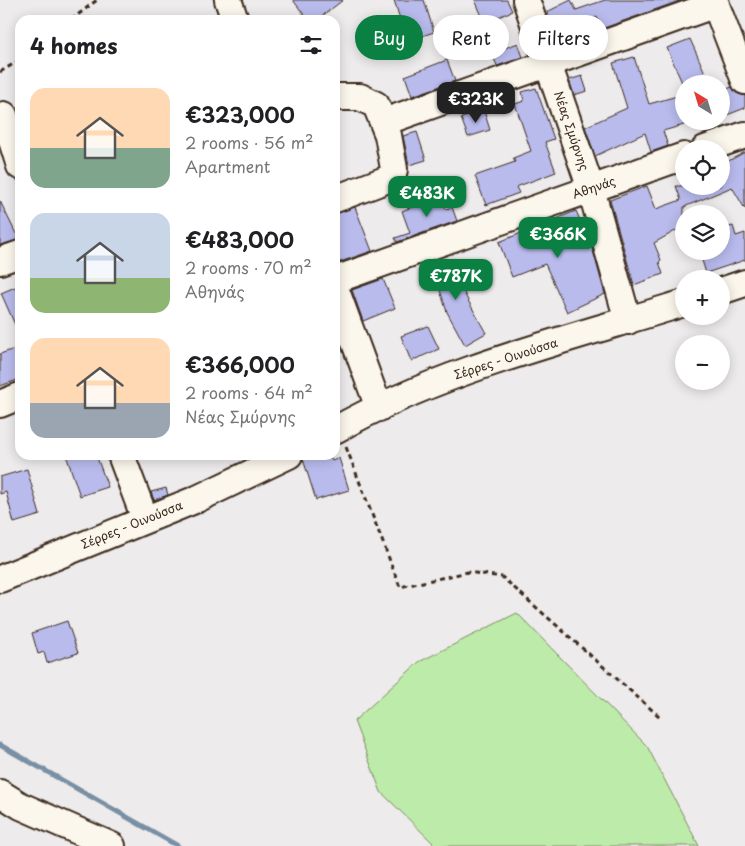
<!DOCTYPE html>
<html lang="en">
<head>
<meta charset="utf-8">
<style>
  body { margin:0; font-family:"Playpen Sans",sans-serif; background:#f6f6f6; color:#202124; height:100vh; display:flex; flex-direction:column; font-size:19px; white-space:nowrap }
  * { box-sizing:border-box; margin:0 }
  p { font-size:16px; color:#757577 }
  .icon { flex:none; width:28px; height:28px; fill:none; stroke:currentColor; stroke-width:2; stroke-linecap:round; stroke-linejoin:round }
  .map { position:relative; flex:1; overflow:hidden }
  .side { position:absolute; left:15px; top:15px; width:325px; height:445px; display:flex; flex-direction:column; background:#fff; border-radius:15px; box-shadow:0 2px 12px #0003 }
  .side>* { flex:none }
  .guide { position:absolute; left:355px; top:15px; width:315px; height:45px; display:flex; gap:10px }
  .needle { width:32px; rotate:322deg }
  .fabs { position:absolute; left:675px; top:75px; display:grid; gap:10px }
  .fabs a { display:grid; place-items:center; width:55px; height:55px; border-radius:50%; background:#fff; box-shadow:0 2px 12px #0003; font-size:25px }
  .price { position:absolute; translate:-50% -42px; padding:0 11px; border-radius:10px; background:#0b8043; color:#fff; font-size:16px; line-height:32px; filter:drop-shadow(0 1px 2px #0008) }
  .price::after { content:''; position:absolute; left:50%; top:30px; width:15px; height:11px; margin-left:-8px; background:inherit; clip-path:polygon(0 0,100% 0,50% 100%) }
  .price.active { background:#222; color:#fff }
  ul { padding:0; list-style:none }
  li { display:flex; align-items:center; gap:15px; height:125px; padding:0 15px }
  li span { display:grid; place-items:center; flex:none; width:140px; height:100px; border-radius:15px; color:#555 }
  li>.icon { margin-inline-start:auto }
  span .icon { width:60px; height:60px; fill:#fffc; stroke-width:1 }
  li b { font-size:21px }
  h2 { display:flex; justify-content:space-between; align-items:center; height:60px; padding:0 15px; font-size:21px }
  .pill { padding:0 18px; border-radius:22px; background:#fff; box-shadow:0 2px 12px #0003; font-size:18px; line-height:45px }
  .pill.active { background:#0b8043; color:#fff }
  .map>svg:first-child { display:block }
  .green { fill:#bdeba9; stroke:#7c8a64 }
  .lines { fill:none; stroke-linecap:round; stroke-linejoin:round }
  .stream { stroke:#788fa4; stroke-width:5 }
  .building { fill:#b9bbed; stroke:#3b2a1e }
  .minor-casing { stroke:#3b2a1e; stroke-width:30 }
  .path { stroke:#3b2a1e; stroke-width:3; stroke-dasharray:5 4; stroke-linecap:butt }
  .minor { stroke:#fbf7ec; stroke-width:26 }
  .labels { text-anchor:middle; stroke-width:4; stroke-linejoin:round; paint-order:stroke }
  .street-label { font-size:12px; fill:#3b2a1e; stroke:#fbf7ec }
</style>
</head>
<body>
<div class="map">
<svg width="745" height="846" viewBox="0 0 745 846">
  <rect width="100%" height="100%" fill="#eeebec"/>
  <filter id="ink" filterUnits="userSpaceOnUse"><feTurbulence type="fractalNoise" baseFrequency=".02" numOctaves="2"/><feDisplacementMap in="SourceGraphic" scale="10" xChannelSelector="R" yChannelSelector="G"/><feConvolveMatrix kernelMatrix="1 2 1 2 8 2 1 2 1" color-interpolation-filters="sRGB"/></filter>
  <g filter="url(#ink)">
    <!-- green -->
    <path class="green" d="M 517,613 L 647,746 L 699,846 L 436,846 L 381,792 L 354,721 L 419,662 Z"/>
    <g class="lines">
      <!-- stream -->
      <path class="stream" d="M 0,745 L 178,846"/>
    </g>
    <!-- building -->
    <path class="building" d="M 293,0 L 343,0 L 317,20 L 308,20 Z
      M 394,0 L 424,0 L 434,32 L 407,41 Z
      M 475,0 L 507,0 L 512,11 L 485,23 Z
      M 571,0 L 576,10 L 605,0 L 682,0 L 601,29 L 597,17 L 559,36 L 547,12 Z
      M 690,39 L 706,75 L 683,85 L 667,48 Z
      M 518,43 L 523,57 L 497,66 L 492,53 Z
      M 634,57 L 649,104 L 684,94 L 684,125 L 663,131 L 668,146 L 651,152 L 645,133 L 595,156 L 585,127 L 627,108 L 613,63 Z
      M 447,60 L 455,81 L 412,96 L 405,76 Z
      M 582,76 L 587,91 L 574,95 L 569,80 Z
      M 732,87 L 736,93 L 745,96 L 745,108 L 727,115 L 721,91 Z
      M 536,88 L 554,139 L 545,142 L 556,172 L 516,187 L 519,193 L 486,205 L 475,176 L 515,162 L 513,158 L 531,151 L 515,104 L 524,101 L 522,92 Z
      M 484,111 L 490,130 L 468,137 L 461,118 Z
      M 417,132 L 426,160 L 409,165 L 403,136 Z
      M 745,152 L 745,209 L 732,187 L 684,207 L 684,226 L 654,243 L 661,260 L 659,262 L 663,274 L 634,285 L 610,200 L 647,186 L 656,209 L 681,200 L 676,186 L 721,186 L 721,165 Z
      M 440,196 L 446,209 L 452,207 L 457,221 L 397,242 L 395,238 L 410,233 L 402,211 Z
      M 0,201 L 19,240 L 0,245 Z
      M 355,207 L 372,251 L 337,263 L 335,258 L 335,214 Z
      M 576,211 L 592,247 L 605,294 L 567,312 L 545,264 L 512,277 L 499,242 Z
      M 733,226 L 736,236 L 745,233 L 745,260 L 706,273 L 699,251 L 721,251 L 721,229 Z
      M 453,259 L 465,295 L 486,333 L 465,345 L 447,312 L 437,281 L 431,283 L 423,269 Z
      M 383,279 L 395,308 L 363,321 L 352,290 Z
      M 20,285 L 20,336 L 1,293 Z
      M 428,326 L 439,349 L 411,361 L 401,336 Z
      M 20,347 L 20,379 L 0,386 L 0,354 Z
      M 66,455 L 96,455 L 108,487 L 80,496 Z
      M 314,455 L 330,455 L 332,461 L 339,458 L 349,490 L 316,500 L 303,459 Z
      M 27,469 L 40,515 L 14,523 L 6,492 L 0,494 L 0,477 Z
      M 166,488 L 168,495 L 154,500 L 151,492 Z
      M 67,621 L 78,653 L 47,663 L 44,652 L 38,654 L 32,633 Z"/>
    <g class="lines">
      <!-- minor casing -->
      <g class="minor-casing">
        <path id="minor" d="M 228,0 L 235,20
          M 526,0 L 591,189 L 628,321
          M 714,0 L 745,81
          M 335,97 L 360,97 L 376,105 L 388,135 L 394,169 L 393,174 L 388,179 L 335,199
          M 4,115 L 20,166
          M 384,122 L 716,4
          M 705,149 L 745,135
          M 0,261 L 20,254
          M 335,280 L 684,156
          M 335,288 L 379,408
          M 721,291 L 745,283
          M 0,404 L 20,396
          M 335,430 C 443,369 566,340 684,303
          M 121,455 L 145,519
          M 0,579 L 197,499 L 289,455
          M 0,793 L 21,806 L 112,846"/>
      </g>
      <!-- path -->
      <path class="path" d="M 71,20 L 97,0
        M 0,72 L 20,60
        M 346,447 L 400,587 L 468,572 L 502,577 L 660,717"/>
      <!-- minor -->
      <use href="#minor" class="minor"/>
    </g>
  </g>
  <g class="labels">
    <!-- street labels -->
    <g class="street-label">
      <text transform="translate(571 131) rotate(71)" y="4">Νέας Σμύρνης</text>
      <text transform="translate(594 188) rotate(-19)" y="4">Αθηνάς</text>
      <text transform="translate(506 359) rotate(-18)" y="4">Σέρρες - Οινούσσα</text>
      <text transform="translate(132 525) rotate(-22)" y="4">Σέρρες - Οινούσσα</text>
    </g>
  </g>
</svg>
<div class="fabs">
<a><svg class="needle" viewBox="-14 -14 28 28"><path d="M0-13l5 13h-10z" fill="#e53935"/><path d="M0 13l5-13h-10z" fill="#757577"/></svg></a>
<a><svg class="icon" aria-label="locate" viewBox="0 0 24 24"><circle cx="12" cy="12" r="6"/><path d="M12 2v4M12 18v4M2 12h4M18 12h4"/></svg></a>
<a><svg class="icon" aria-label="layers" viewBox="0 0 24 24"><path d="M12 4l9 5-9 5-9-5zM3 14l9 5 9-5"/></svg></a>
<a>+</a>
<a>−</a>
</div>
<b class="price active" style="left:476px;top:124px">€323K</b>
<b class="price" style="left:427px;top:218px">€483K</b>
<b class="price" style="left:558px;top:259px">€366K</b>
<b class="price" style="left:456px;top:301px">€787K</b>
<div class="guide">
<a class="pill active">Buy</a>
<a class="pill">Rent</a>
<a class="pill">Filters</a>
</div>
<section class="side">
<h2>4 homes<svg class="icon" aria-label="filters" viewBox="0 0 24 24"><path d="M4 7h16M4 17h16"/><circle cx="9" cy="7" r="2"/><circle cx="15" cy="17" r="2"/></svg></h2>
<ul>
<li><span style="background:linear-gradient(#ffd9b3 60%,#7fa58c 0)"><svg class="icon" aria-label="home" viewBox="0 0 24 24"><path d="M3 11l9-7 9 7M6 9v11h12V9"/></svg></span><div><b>€323,000</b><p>2 rooms · 56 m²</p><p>Apartment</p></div></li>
<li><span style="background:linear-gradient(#c9d6e8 65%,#8fb573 0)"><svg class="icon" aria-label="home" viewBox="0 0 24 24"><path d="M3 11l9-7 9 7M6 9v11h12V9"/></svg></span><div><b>€483,000</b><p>2 rooms · 70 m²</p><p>Αθηνάς</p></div></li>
<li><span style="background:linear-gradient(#ffd9b3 65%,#9aa5b1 0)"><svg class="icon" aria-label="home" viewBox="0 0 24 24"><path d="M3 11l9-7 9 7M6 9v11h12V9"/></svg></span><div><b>€366,000</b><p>2 rooms · 64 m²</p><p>Νέας Σμύρνης</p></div></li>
</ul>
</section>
</div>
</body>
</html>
